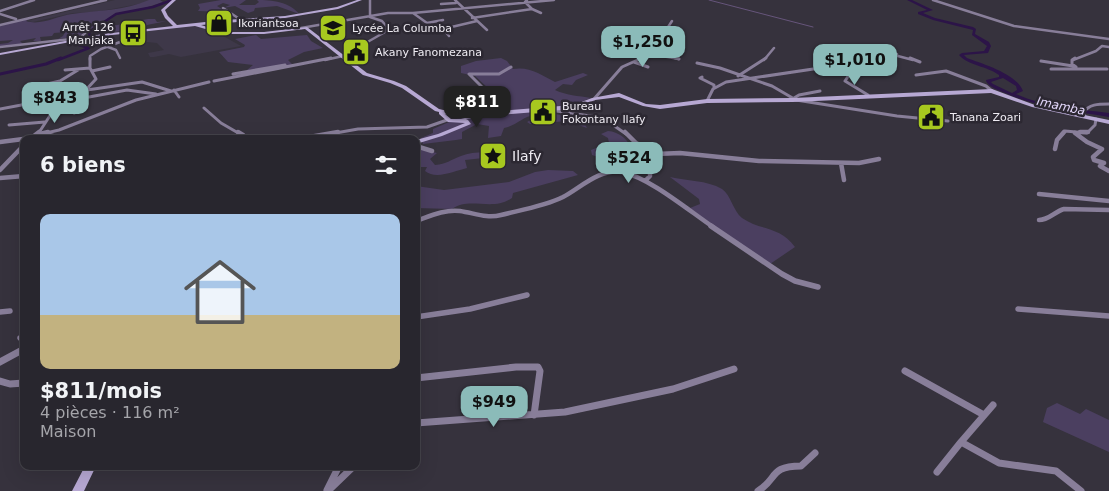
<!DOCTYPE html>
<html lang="fr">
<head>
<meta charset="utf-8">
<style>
  body { margin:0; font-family:"DejaVu Sans",sans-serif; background:#302e36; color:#f1f3f6; height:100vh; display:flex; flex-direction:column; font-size:19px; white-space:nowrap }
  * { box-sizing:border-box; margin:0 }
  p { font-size:16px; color:#a5a5aa }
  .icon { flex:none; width:28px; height:28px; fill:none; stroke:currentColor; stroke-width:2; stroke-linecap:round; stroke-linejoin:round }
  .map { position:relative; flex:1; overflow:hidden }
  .side { position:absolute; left:20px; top:135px; width:400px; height:335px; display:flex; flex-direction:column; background:#28262e; border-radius:10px; box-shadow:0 5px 20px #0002,0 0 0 1px #44434a }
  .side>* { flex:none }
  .price { position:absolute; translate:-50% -42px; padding:0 11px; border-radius:10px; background:#8bbbb9; color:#111; font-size:16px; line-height:32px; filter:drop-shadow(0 1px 2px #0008) }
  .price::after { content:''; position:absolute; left:50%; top:30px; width:15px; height:11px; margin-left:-8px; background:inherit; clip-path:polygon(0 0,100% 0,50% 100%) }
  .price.current { background:#222; color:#fff }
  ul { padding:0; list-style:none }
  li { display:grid; align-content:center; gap:10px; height:265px; padding:0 20px }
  li span { display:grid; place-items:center; height:155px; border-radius:10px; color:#555 }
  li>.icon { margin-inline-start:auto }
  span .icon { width:90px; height:90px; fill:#fffc; stroke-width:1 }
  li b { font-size:21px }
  h2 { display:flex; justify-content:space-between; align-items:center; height:60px; padding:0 20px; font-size:21px }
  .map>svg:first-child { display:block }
  .built { fill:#3e3849 }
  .green { fill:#4b3f60 }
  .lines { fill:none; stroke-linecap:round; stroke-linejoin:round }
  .stream { stroke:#66557b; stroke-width:1 }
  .canal-far1 { stroke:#2c1448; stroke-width:2.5 }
  .canal { stroke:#2c1448; stroke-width:3 }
  .river { fill:#2c1448; fill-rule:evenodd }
  .street-far4 { stroke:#887e99; stroke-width:2.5 }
  .street-far3 { stroke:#887e99; stroke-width:3 }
  .street-far2 { stroke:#887e99; stroke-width:4.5 }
  .street-far1 { stroke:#887e99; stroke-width:5.5 }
  .street { stroke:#887e99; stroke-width:7 }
  .secondary { fill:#b7a8d3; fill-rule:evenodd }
  .labels { text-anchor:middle; stroke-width:5; stroke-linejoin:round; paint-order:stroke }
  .far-poi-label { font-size:11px; fill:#efecf3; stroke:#2c2832; text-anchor:start }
  .far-water-label { font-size:12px; font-style:italic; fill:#e2d6fa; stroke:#2c2832 }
  .poi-label { font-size:14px; fill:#efecf3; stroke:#2c2832; text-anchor:start }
</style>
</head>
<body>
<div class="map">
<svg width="1109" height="491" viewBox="0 0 1109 491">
  <rect width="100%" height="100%" fill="#36323d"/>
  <!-- built -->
  <path class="built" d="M 115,0 L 160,0 L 96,12 L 73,13 L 33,22 L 27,21 Z
    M 193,25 L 214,31 L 241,46 L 181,57 L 169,54 L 154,57 L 150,57 L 148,53 L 164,50 L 157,43 L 147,42 L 126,47 L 126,44 L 122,42 L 143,36 L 136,32 Z"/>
  <!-- green -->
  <path class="green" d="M 149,0 L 160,0 L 163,2 L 139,10 L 114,15 L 79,36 L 58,39 L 63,36 L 65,32 L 54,33 L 52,36 L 40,37 L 41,41 L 33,41 L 36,38 L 20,41 L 23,44 L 0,46 L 0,44 L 8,43 L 13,40 L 0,41 L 0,26 L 31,18 L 26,21 C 41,26 57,16 72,14 C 98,10 124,11 149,0 Z
    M 221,0 L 246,0 L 239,5 L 255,5 L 259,2 L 257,0 C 272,0 290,2 299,14 L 277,6 L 255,8 L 254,11 L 248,13 L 235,6 L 223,8 L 230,5 L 223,3 L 217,6 L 225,11 L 223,12 L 198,11 L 200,8 L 198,4 Z
    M 148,19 L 155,19 L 157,22 L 167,21 L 147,25 L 144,30 L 92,33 L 97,29 Z
    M 256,35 L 261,39 L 307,35 L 311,41 L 323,48 L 304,52 L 288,60 L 294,66 L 247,70 L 253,65 L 228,62 L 219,52 L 244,47 L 245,45 L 235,39 Z
    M 501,58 L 507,61 L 513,69 C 529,66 542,75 555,82 L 583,73 L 588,75 L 576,80 L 572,85 L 563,84 L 555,90 C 565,95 579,96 591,98 L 570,106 L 465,115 L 450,112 C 460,99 477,99 489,89 L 475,76 L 461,73 L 461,66 L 476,61 Z
    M 523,112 L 545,113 L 547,112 L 582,120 L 587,128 L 567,121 L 530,124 L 527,122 L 538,116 L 535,115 C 523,116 516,126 504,128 L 501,136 L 488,138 L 489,126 L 477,124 L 462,132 L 462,139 L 456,140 L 423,144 L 421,138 L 433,133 L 433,129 L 456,119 Z
    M 608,131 C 619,132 626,138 631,147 C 621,167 609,160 592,155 L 591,150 L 609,143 L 608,138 L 601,134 Z
    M 416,148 L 437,153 L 430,159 L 435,165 C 447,164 450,160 461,156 C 474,151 491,152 504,154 L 502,156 L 465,160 L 467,168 C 454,171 436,180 425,171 L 427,167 L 416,167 L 416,159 L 419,157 Z
    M 548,170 L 573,171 L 578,175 L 513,193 L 512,198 C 492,212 470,196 452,209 L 416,208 L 416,186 L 444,190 L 509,182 L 535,172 Z
    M 670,177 C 686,181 707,180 722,189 C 731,195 733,211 742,218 C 761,231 780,226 795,247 L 770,264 L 711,225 L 690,208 L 700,204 L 699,199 Z
    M 1057,403 L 1080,414 L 1086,409 L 1109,420 L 1109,452 L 1043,422 L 1047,408 Z"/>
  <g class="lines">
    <!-- stream -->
    <path class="stream" d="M 709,0 L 813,27"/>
    <!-- canal-far1 -->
    <path class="canal-far1" d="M 58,60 L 89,48 L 79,45 L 79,43 L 90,38 L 89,32 L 116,14 L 153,7 L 172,0"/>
    <!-- canal -->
    <path class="canal" d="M 0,74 L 46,64 L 61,58"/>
    <!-- river -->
    <path class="river" d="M 907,0 L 912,0 L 933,10 L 923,13 L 935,18 L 973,27 L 976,29 L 975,34 L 989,42 L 991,46 L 988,53 L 964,55 L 967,58 C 983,64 1017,74 1023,91 L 1016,94 C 1045,107 1078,109 1109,113 L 1109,117 C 1074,111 1038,108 1005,93 C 998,90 990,88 986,81 L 986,80 L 999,77 L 999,75 C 987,66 969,66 959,55 L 962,53 L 984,51 L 987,46 L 972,35 L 973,30 L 933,20 L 918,14 L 918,12 L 927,10 ZM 1003,78 L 1016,86 L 1017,90 L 1012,93 L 993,84 L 991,82 Z"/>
    <!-- street-far4 -->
    <path class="street-far4" d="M 455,0 L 487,30
      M 527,0 L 525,2 L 532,9 L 541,13
      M 933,0 L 1014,26 L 1109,39
      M 441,4 L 456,3
      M 223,8 L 241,20
      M 0,11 L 34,0
      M 413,13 L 427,23 L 443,20
      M 0,14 L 16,19
      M 472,18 L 532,9
      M 0,25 L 106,0
      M 301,28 L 388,13 L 413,13 L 554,0
      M 449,36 L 443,29 L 477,21
      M 80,38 L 89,29
      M 0,47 L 80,38
      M 108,47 L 116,50 L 120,58
      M 649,51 L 656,55 L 679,59
      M 894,55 L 913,60
      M 90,60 L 90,56 L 101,49 L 139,35 L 129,32
      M 325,60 L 343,56 L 385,32 L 387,27 L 382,21 L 370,17 L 370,0
      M 639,60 L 657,44 L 672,21
      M 764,60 L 774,48
      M 871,60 L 897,54
      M 1073,60 L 1096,51 L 1102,46 L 1109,47"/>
    <!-- street-far3 -->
    <path class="street-far3" d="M 675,58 L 679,59
      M 910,58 L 920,62
      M 1075,58 L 1072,60 L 1072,64 L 1076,67
      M 1041,61 L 1073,66
      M 634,62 L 648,67
      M 697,63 L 720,68 L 772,86 L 796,100 L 897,116 L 948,121
      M 1051,69 L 1107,69
      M 65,70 L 90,68
      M 92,71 L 110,67
      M 233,74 L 285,65
      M 916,75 L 946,71 L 986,86 L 992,91
      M 738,76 L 766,58
      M 702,77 L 700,78 L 714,85 L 714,88
      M 214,81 L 331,58
      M 38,86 L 60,81 L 78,70
      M 87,90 L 142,82 L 171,91
      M 174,90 L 179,97
      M 868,95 L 845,81 L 849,75 L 841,70 L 875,58
      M 78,97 L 89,97 L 127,90 L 156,94
      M 794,98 L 799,95 L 820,91
      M 74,99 L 81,110 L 74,113
      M 594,99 L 622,67 L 642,58
      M 707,101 L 713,89 L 726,82 L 820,68 L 832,72 L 841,70
      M 42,107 L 50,99
      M 204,108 L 221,123 L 240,134
      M 0,109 L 80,94
      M 550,110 L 603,118 L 626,134
      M 447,113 L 453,104 L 485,90 L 469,74 L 499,74 L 511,67
      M 1085,116 L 1083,113 C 1089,104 1098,104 1109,104
      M 9,125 L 45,122
      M 38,134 L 53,111 L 83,93 L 96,79 L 90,68 L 90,58
      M 42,134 L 59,130 L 136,100 L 209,82
      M 330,134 L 358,129 L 427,127 L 447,120
      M 1063,134 L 1065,131 L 1087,133 L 1095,125 L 1096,119"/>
    <!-- street-far2 -->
    <path class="street-far2" d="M 238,132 L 243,135 L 239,139
      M 625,132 L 636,143 L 656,154 L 680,153 L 759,161 L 859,163 L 879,159
      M 1080,132 L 1088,132
      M 1075,133 L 1087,142 L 1102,149 L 1093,157 L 1094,160 L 1104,163 L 1100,166 L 1109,171
      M 36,135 L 48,132
      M 30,139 L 39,132
      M 39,139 L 49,135 L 64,139
      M 298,139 L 338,132
      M 0,142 L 31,138
      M 416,146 L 432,151
      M 1055,149 L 1057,140 L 1064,132
      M 841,163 L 844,180
      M 0,170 L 24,145
      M 0,178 L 24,176
      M 645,181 L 650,176 L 650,158 L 652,153
      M 1039,194 L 1109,201
      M 1039,220 C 1049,220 1054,212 1064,209 L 1109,210
      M 416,221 C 430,216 445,209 460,211 C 474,213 487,219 501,215 C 521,210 545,206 563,197 C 580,188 600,168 622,172 C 650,178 688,210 713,227"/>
    <!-- street-far1 -->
    <path class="street-far1" d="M 711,226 L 782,274 L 795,281 L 818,287
      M 1018,309 L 1109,316
      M 0,312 L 10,311
      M 416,317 L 470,309 L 527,295
      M 20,338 L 24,337"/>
    <!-- street -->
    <path class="street" d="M 0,362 L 24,349
      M 905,371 L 984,415
      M 416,378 L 516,367 L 538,367 L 540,371 L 534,415
      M 0,381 L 10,384 L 24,383
      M 416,423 L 565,412 L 673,389 L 734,369
      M 961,442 L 993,405
      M 937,472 L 961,442 L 999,463 L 1056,471 L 1081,491
      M 327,490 L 339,466
      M 328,491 L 354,466
      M 758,491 C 778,479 769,466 801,466 L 815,453"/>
    <!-- secondary -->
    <path class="secondary" d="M 172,0 L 176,0 L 165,10 L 168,16 L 177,25 L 224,20 L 285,16 L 337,7 L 357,0 L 362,0 L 338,9 L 285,18 L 201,25 L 223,32 L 264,32 L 307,27 L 367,73 L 394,81 L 406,86 L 439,109 L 465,115 L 498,111 L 573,105 L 592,98 L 619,93 L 646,104 L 660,105 L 707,99 L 793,98 L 992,89 L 1035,105 L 1109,120 L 1109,124 L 1032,107 L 991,93 L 793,102 L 707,103 L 660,109 L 643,106 L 619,97 L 595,100 L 574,109 L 498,115 L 465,119 L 445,114 L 451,119 L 466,119 L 468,120 L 471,124 L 442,136 L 416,144 L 416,140 L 438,134 L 465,123 L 448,122 L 439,114 L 439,112 L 435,111 L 402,88 L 390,83 L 363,75 L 305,29 L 264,34 L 223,34 L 195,26 L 103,36 L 0,55 L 0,53 L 103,34 L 173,26 L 165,18 L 161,10 Z
      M 85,466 L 96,466 L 84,491 L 72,491 Z"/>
  </g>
  <!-- icons -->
  <defs>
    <g id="shop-square" transform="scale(1.4375)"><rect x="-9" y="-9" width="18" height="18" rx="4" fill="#a7c81f" stroke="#2c2832"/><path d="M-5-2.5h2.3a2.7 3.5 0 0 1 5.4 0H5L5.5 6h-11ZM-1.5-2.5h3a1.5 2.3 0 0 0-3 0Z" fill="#111"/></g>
    <g id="school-square" transform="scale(1.4375)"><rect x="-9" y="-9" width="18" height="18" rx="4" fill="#a7c81f" stroke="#2c2832"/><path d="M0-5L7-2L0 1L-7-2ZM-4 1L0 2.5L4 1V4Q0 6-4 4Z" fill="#111"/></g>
    <g id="bus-square" transform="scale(1.4375)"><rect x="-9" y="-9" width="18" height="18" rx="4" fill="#a7c81f" stroke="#2c2832"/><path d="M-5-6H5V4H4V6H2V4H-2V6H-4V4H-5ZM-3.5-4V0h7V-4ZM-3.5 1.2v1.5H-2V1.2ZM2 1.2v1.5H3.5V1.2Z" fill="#111"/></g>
    <g id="civic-square" transform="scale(1.4375)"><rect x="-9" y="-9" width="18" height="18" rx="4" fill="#a7c81f" stroke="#2c2832"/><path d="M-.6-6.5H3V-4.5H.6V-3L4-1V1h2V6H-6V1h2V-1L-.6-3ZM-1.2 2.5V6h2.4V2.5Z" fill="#111"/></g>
    <g id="sight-square" transform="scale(1.4375)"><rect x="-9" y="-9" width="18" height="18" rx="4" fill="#a7c81f" stroke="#2c2832"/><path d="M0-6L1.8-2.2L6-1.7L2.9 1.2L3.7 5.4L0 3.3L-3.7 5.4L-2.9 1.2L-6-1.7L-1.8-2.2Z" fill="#111"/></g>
  </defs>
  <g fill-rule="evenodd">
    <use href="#shop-square" x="219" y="23"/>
    <use href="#school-square" x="333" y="28"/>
    <use href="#bus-square" x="133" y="33"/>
    <use href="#civic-square" x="356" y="52"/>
    <use href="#civic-square" x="543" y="112"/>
    <use href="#civic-square" x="931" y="117"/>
    <use href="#sight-square" x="493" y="156"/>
  </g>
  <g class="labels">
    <!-- far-poi labels -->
    <g class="far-poi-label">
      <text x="238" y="27">Ikoriantsoa</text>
      <text x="114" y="31" text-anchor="end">Arrêt 126<tspan x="114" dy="13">Manjaka</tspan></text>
      <text x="352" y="32">Lycée La Columba</text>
      <text x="375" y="56">Akany Fanomezana</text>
      <text x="562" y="110">Bureau<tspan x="562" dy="13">Fokontany Ilafy</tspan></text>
      <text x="950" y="121">Tanana Zoari</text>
    </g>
    <!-- far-water labels -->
    <g class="far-water-label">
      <text transform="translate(1061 106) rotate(12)" y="4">Imamba</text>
    </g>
    <!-- poi labels -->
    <g class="poi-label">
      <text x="512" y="161">Ilafy</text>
    </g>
  </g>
</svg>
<b class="price" style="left:643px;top:68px">$1,250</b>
<b class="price" style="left:855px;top:86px">$1,010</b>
<b class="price" style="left:55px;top:124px">$843</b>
<b class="price current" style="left:477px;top:128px">$811</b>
<b class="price" style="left:629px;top:184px">$524</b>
<b class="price" style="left:494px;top:428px">$949</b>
<section class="side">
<h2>6 biens<svg class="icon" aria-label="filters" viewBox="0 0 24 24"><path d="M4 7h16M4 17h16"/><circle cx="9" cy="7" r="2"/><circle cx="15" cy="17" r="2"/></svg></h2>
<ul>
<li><span style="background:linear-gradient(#a9c7e8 65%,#c2b280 0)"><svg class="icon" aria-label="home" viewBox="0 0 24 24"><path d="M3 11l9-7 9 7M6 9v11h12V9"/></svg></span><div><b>$811/mois</b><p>4 pièces · 116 m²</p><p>Maison</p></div></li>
</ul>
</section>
</div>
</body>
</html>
